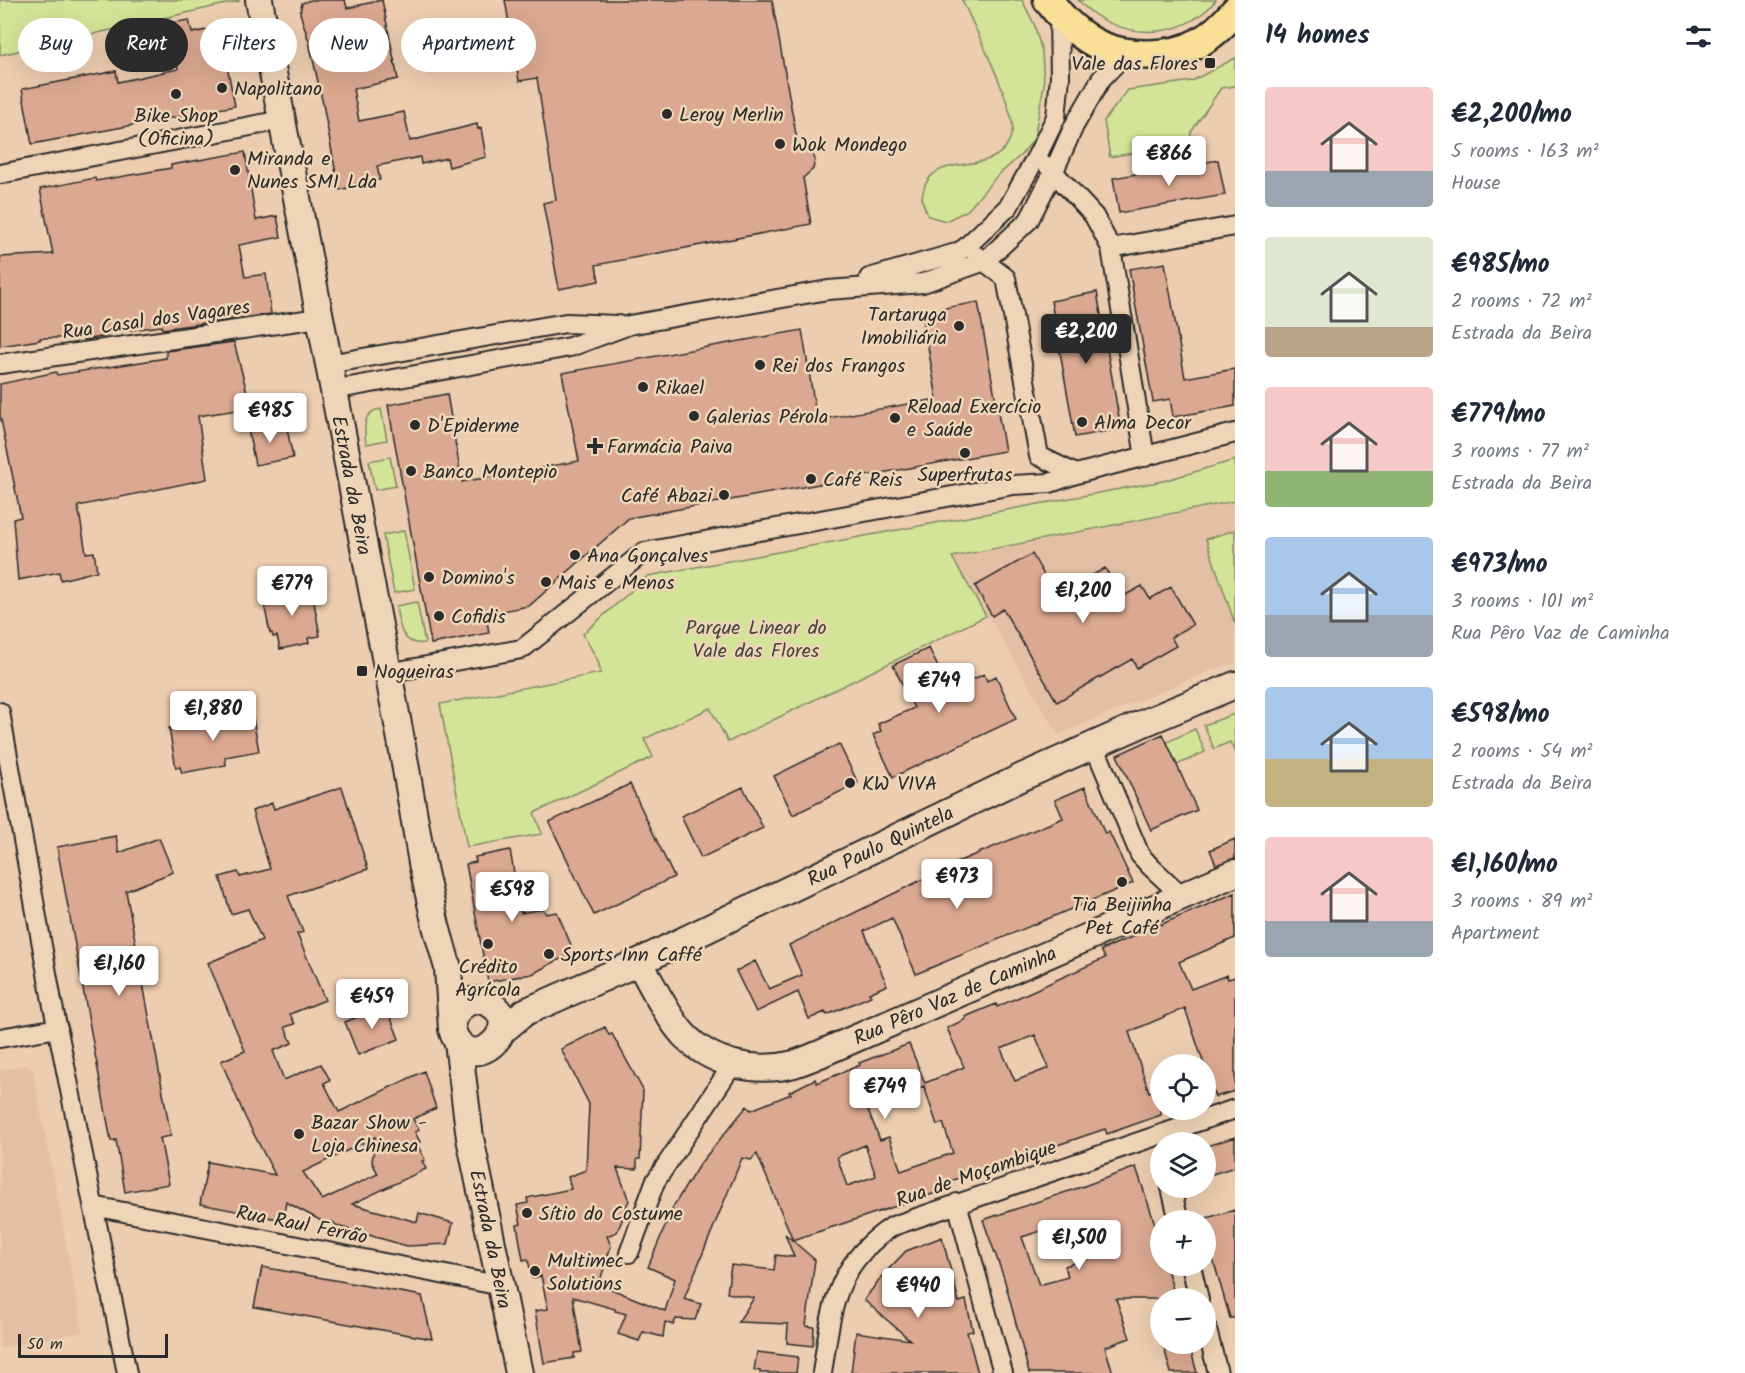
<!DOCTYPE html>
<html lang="en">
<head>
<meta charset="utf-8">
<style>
  body { margin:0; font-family:Kalam,sans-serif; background:#f6f6f7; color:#1f2937; height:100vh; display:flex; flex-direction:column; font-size:22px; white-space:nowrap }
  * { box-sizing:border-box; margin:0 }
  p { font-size:20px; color:#747a83 }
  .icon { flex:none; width:33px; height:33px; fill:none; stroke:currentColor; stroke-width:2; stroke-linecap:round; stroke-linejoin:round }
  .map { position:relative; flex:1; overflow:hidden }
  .details { display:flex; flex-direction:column; background:#fff; width:510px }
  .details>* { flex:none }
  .guide { position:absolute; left:18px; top:18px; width:570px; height:54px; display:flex; gap:12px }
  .fabs { position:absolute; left:1150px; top:1054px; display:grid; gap:12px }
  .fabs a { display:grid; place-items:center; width:66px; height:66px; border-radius:50%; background:#fff; box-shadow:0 6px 24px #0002; font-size:30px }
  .scale { position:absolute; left:18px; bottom:15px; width:150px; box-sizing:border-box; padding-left:6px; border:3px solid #2b2b2b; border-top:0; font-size:16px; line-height:21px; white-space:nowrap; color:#2b2b2b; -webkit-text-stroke:4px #efd5b7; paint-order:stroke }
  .price { position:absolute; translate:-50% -51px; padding:0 14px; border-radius:6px; background:#fff; color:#222; font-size:20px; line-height:39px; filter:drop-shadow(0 2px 3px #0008) }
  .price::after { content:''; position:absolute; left:50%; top:36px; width:18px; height:14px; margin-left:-9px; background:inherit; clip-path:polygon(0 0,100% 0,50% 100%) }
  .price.active { background:#2b2b2b; color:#fff }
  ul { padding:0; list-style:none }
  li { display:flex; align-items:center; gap:18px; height:150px; padding:0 30px }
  li span { display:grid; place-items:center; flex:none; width:168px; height:120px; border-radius:6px; color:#555 }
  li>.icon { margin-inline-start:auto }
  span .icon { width:72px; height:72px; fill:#fffc; stroke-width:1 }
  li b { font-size:26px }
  h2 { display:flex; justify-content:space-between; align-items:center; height:72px; padding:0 30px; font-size:26px }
  .pill { padding:0 21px; border-radius:27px; background:#fff; box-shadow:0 6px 24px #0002; font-size:21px; line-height:54px }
  .pill.active { background:#2b2b2b; color:#fff }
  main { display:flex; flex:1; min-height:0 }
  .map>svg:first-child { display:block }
  .built { fill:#e3bfa5 }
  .green { fill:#d3e498; stroke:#7f8862; stroke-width:1.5 }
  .building { fill:#dba891; stroke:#2b2b2b; stroke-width:1.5; fill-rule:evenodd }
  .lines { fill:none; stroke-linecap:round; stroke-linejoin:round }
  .street-casing { stroke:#2b2b2b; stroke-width:22 }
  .secondary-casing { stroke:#2b2b2b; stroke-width:30 }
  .primary-casing { stroke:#2b2b2b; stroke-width:33 }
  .street { stroke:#efd5b7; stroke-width:18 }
  .secondary { stroke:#efd5b7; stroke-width:26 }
  .primary { stroke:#f9e096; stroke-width:28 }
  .poi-dot { fill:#2b2b2b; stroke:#efd5b7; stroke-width:2 }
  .labels { text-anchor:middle; stroke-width:5; stroke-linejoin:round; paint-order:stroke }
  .poi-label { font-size:20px; fill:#2b2b2b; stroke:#efd5b7; text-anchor:start }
  .street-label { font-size:20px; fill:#2b2b2b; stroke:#efd5b7 }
  .park-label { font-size:20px; fill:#44473b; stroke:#efd5b7 }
</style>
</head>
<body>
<main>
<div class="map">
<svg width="1235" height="1373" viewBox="0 0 1235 1373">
  <rect width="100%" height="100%" fill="#eccdb0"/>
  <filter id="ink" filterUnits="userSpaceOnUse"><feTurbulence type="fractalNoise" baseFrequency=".0167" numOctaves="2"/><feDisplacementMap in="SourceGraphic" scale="12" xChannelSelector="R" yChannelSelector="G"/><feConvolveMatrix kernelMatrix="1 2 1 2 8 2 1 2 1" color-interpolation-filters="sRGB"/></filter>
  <g filter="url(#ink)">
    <!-- built -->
    <path class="built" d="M 1235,502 L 1235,663 L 1211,670 L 1058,735 L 954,558 Z
      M 25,1065 L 33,1071 L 83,1332 L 0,1348 L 0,1070 Z"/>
    <!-- green -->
    <path class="green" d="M 0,0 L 238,0 L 239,1 L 0,55 Z
      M 962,0 L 1022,0 L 1034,24 L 1042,52 L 1044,84 L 1034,139 L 1021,155 L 995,178 L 968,210 L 946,221 L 928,216 C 926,211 923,204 922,199 C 922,195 924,189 925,185 C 941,149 1001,181 1012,132 C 1017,110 973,24 962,0 Z
      M 1078,0 L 1216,0 C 1181,44 1114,40 1078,0 Z
      M 1235,58 L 1235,86 L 1221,88 L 1191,132 L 1190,143 L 1110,157 L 1104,121 L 1128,90 L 1192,81 Z
      M 381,409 L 387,440 L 366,444 C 364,429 362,411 381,409 Z
      M 390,457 L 396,486 L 375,490 L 369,461 Z
      M 1235,460 L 1235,501 L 952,557 L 986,616 L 728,742 L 710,708 L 644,739 L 653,757 L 534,813 L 542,834 L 467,847 L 440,704 L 601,673 L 598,661 L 583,634 L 648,576 L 1163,481 Z
      M 1235,530 L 1235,624 L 1206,539 Z
      M 404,531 L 415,589 L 394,593 L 383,535 Z
      M 417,602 L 425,643 C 401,647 399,624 396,606 Z
      M 1234,714 L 1235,753 L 1230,742 L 1214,749 L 1204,725 Z
      M 1195,729 L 1205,752 L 1177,765 L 1167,742 Z"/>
    <!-- building -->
    <path class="building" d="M 311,0 L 345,0 L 347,8 L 382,0 L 398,79 L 353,89 L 359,121 L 404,112 L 410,141 L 477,124 L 478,129 L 481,128 L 486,157 L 449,167 L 447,158 L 421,164 L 420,157 L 377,166 L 380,180 L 355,184 L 356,186 L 339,190 L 323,104 L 309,42 L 300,13 L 302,3 Z
      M 505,0 L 772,0 L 798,146 L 810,150 L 815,159 L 813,169 L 803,178 L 811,224 L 596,265 L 599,281 L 559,289 L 543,203 L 556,200 L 537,78 L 519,81 Z
      M 189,20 L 192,33 L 244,22 L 249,46 L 224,51 L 235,106 L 32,144 L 22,89 L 116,71 L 118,82 L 178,69 L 170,23 Z
      M 436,40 L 455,62 L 432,73 L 419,50 Z
      M 245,152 L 256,220 L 277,216 L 281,237 L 239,245 L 245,277 L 266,274 L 271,314 L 162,329 L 162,326 L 107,333 L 107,336 L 83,340 L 83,335 L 69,338 L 40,338 L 40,340 L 0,346 L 0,257 L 53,254 L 40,189 L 95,178 L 96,181 L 171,168 L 171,165 Z
      M 1218,160 L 1225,195 L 1119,213 L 1113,178 Z
      M 1165,263 L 1185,378 L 1235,369 L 1235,406 L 1173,417 L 1170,399 L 1153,402 L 1129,269 Z
      M 1097,292 L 1121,429 L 1075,437 L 1051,301 Z
      M 978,302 L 1005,451 L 629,518 L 529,606 L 486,614 L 489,633 L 431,644 L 388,405 L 447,394 L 462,482 L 579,461 L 562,373 L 802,330 L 817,420 L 937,399 L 922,312 Z
      M 234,342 L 251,408 L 198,416 L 207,479 L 78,506 L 86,553 L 94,552 L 97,571 L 61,580 L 59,572 L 18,580 L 13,519 L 21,517 L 0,415 L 0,384 L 56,372 L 57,375 L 166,358 L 166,351 Z
      M 282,422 L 284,429 L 287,428 L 293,458 L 255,465 L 248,429 Z
      M 1032,554 L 1056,596 L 1105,568 L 1122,597 L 1142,586 L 1150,599 L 1171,587 L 1193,625 L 1171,637 L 1176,646 L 1137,668 L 1132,659 L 1057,702 L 1003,609 L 992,616 L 975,586 Z
      M 311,586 L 320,636 L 308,638 L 309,643 L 280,649 L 277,636 L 273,637 L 272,633 L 270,633 L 263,599 Z
      M 929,648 L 949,691 L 984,674 L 987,681 L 996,676 L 1016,719 L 893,777 L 873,735 L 881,731 L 878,724 L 914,708 L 893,665 Z
      M 252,713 L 259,751 L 225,757 L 226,765 L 182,773 L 180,767 L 176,768 L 169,728 Z
      M 1163,734 L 1197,810 L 1151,830 L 1117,755 Z
      M 839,744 L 858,783 L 793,815 L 774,776 Z
      M 630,784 L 674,877 L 594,915 L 549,822 Z
      M 342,787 L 368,869 L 288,896 L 303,932 L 297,934 L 325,1000 L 290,1014 L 295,1024 L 285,1027 L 292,1043 L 273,1051 L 284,1080 L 321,1064 L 330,1080 L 324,1083 L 339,1112 L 424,1071 L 436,1108 L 413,1119 L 419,1130 L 415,1132 L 420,1142 L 417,1144 L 425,1160 L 422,1161 L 426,1169 L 352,1204 L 417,1222 L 419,1213 L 453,1223 L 448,1244 L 407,1246 L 337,1226 L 333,1222 L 327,1224 L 286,1202 L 283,1220 L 200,1204 L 208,1162 L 275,1175 L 246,1119 L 221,1061 L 245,1051 L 208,963 L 262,940 L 248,909 L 231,914 L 220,877 L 238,872 L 240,877 L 270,869 L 252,811 L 272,803 L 274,809 ZM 375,1137 L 372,1162 L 378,1174 L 322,1200 L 303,1172 Z
      M 743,787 L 763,828 L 701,858 L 681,816 Z
      M 1085,787 L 1105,834 L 1109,832 L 1133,883 L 916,974 L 892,918 L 864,931 L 887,985 L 869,993 L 871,996 L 827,1015 L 825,1012 L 809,1019 L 798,992 L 756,1012 L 736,971 L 755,961 L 769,989 L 802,975 L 789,945 L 962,860 L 1063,818 L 1055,800 Z
      M 116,836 L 119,853 L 159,838 L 173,872 L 126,891 L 171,1136 L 160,1138 L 169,1184 L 125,1192 L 116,1140 L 111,1141 L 57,847 Z
      M 1235,839 L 1235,858 L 1216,865 L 1210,850 Z
      M 510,850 L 521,913 L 543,909 L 546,914 L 557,912 L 574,952 L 532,974 L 488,982 L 466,864 L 476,862 L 475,857 Z
      M 1235,893 L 1235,938 L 1179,962 L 1191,989 L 1227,975 L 1228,979 L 1235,977 L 1235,1091 L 1215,1097 L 1185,1008 L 1129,1032 L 1149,1092 L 1161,1088 L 1161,1115 L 1107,1134 L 1105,1129 L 945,1183 L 948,1189 L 793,1240 L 757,1154 L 751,1160 L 742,1158 L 684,1299 L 701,1304 L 695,1320 L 676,1319 L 673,1325 L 665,1322 L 663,1337 L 643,1332 L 639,1341 L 618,1334 L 626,1314 L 615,1311 L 615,1309 L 573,1297 L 582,1352 L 574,1353 L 574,1358 L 544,1363 L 535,1311 L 548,1309 L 541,1276 L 532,1278 L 528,1259 L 523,1260 L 517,1225 L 521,1224 L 517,1205 L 528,1203 L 527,1198 L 571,1189 L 568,1177 L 586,1170 L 589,1104 L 561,1049 L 605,1027 L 609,1035 L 612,1034 L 643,1090 L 640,1159 L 637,1159 L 637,1169 L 617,1168 L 629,1201 L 620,1218 L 623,1218 L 617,1232 L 607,1236 L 611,1246 L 599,1284 L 665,1311 L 675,1279 L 648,1267 L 674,1205 L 699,1165 L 747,1106 L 751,1110 L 791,1094 L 789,1092 L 815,1079 L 817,1083 L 860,1065 L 859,1063 L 909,1044 L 925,1083 L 964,1067 L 947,1028 L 966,1019 L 965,1017 L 996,1004 L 997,1007 L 1105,958 L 1101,950 ZM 1035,1035 L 1049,1068 L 1015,1081 L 1001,1049 ZM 924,1086 L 937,1125 L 943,1123 L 953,1153 L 901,1171 L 889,1137 L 880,1140 L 868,1110 ZM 865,1145 L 876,1176 L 847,1186 L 837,1157 Z
      M 386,1006 L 399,1039 L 358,1055 L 345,1022 Z
      M 1235,1137 L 1235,1167 L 1206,1176 L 1206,1146 Z
      M 1136,1167 L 1161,1242 L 1161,1266 L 1166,1266 L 1176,1299 L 1116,1299 L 1130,1338 L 1105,1347 L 1113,1373 L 1029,1373 L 1004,1278 L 983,1220 L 1084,1186 ZM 1062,1224 L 1065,1234 L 1088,1226 L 1096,1255 L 1065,1266 L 1068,1277 L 1039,1285 L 1022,1237 Z
      M 1235,1210 L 1235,1318 L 1230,1318 L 1206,1235 L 1206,1218 Z
      M 785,1234 L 815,1260 L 806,1326 L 814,1327 L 813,1346 L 787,1343 L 788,1324 L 738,1322 L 754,1298 L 727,1293 L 731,1265 L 774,1270 L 776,1255 L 794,1257 Z
      M 942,1237 L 959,1302 L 966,1300 L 973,1331 L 967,1332 L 978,1373 L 851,1373 L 856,1332 L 910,1340 L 864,1300 L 882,1276 L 906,1251 Z
      M 262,1267 L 422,1296 L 432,1339 L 254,1307 Z
      M 1163,1344 L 1189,1344 L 1197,1373 L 1171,1373 Z
      M 757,1352 L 798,1357 L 796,1373 L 760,1373 L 760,1371 L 754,1370 Z"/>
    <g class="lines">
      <!-- street casing -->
      <g class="street-casing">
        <path id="street" d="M 1048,166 L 1094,216 L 1111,248 L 1145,457
          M 0,174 L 282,120
          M 1111,248 L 1235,226
          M 977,256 L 1006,278 L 1039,456
          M 869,278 L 956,253 L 965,248 L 1009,206 L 1039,152 L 1056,117 L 1060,77 L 1059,15
          M 0,364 L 319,318
          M 328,364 L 566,323 L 618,325
          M 333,390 L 570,347 L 629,325 L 828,290 L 923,283 L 985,261 L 1029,220 L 1053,173 L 1074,126 L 1101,79 L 1126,53
          M 1039,456 L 1076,474
          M 387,673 L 522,649 L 644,552 L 1013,485 L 1050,483 L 1076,474 L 1235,433
          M 0,712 L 52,1001 L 127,1373
          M 1094,745 L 1140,855 L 1151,867 L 1182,896
          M 0,1038 L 58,1028
          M 1171,1188 L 1179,1221
          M 957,1203 L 1003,1373
          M 93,1206 L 502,1286
          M 629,1253 L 655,1182 L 733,1064
          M 1191,1266 L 1199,1299
          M 1206,1326 L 1218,1373
          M 822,1373 C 832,1308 834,1265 893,1226 L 1235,1109"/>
      </g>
      <!-- secondary casing -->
      <g class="secondary-casing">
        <g id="secondary">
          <path id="s1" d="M 259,0 L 401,740 L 422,863 L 436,926 L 448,968 L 452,1029 C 467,1083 531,1025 488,1003 C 471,995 457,1007 452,1022"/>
          <path id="s2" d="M 639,962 C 653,986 665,1013 683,1034 C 710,1064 756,1074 794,1064 C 806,1060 818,1055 829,1050 L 1235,873"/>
          <path id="s3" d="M 502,1031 L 525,1012 L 639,962 L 1022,777 L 1139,725 L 1235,685"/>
          <path id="s4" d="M 458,1042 L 470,1138 L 519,1373"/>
        </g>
      </g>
      <!-- primary casing -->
      <g class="primary-casing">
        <path id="primary" d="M 1048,0 C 1059,15 1072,29 1088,39 C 1117,58 1170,60 1200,42 C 1214,34 1225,23 1235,11"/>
      </g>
      <!-- street -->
      <use href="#street" class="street"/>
      <!-- secondary -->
      <use href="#secondary" class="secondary"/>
      <!-- primary -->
      <use href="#primary" class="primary"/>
    </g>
  </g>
  <!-- markers -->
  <g class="poi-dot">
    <rect x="1204" y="57" width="12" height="12" rx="3"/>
    <circle cx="222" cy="88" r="6"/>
    <circle cx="176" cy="94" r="6"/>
    <circle cx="667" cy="114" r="6"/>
    <circle cx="780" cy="144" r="6"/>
    <circle cx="235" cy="170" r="6"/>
    <circle cx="959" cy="326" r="6"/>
    <circle cx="760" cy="365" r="6"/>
    <circle cx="643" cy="387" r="6"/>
    <circle cx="694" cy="416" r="6"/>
    <circle cx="895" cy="418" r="6"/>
    <circle cx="1082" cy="422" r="6"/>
    <circle cx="415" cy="425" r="6"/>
    <path d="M592 437h6v6h6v6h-6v6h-6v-6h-6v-6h6z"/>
    <circle cx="965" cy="453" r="6"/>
    <circle cx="411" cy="471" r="6"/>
    <circle cx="811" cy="479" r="6"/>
    <circle cx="724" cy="495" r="6"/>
    <circle cx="575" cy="555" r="6"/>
    <circle cx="429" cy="577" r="6"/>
    <circle cx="546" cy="582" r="6"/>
    <circle cx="439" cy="616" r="6"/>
    <rect x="356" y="665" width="12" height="12" rx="3"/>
    <circle cx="850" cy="783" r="6"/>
    <circle cx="1122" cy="882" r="6"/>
    <circle cx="488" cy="944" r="6"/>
    <circle cx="549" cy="954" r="6"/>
    <circle cx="299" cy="1134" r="6"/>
    <circle cx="527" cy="1213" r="6"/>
    <circle cx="535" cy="1271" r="6"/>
  </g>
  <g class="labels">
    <!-- poi labels -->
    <g class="poi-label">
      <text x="1198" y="70" text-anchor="end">Vale das Flores</text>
      <text x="234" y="95">Napolitano</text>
      <text x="679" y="121">Leroy Merlin</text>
      <text x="176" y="122" text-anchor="middle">Bike Shop<tspan x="176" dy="23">(Oficina)</tspan></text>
      <text x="792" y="151">Wok Mondego</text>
      <text x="247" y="165">Miranda e<tspan x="247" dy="23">Nunes SMI Lda</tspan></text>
      <text x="947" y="321" text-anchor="end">Tartaruga<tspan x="947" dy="23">Imobiliária</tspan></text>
      <text x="772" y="372">Rei dos Frangos</text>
      <text x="655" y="394">Rikael</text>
      <text x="907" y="413">Reload Exercício<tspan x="907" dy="23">e Saúde</tspan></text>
      <text x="706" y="423">Galerias Pérola</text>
      <text x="1094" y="429">Alma Decor</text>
      <text x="427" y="432">D'Epiderme</text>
      <text x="607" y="453">Farmácia Paiva</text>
      <text x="423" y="478">Banco Montepio</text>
      <text x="965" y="481" text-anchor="middle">Superfrutas</text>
      <text x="823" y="486">Café Reis</text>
      <text x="712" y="502" text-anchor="end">Café Abazi</text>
      <text x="587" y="562">Ana Gonçalves</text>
      <text x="441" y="584">Domino's</text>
      <text x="558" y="589">Mais e Menos</text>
      <text x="451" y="623">Cofidis</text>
      <text x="374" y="678">Nogueiras</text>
      <text x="862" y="790">KW VIVA</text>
      <text x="1122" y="911" text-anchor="middle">Tia Beijinha<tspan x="1122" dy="23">Pet Café</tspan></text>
      <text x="561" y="961">Sports Inn Caffé</text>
      <text x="488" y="973" text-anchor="middle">Crédito<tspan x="488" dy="23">Agrícola</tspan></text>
      <text x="311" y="1129">Bazar Show -<tspan x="311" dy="23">Loja Chinesa</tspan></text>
      <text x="539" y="1220">Sítio do Costume</text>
      <text x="547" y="1267">Multimec<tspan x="547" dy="23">Solutions</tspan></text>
    </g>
    <!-- street labels -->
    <g class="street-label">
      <text transform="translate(156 319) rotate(-8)" y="7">Rua Casal dos Vagares</text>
      <text dy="7" stroke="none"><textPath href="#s1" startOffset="494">Estrada da Beira</textPath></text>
      <text dy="7" stroke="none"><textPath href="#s3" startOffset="422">Rua Paulo Quintela</textPath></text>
      <text dy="7" stroke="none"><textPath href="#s2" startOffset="380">Rua Pêro Vaz de Caminha</textPath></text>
      <text transform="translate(976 1173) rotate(-19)" y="7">Rua de Moçambique</text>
      <text transform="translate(302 1224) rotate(11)" y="7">Rua Raul Ferrão</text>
      <text dy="7" stroke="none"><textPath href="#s4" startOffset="200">Estrada da Beira</textPath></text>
    </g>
    <!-- park labels -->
    <g class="park-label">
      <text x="756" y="634">Parque Linear do<tspan x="756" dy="23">Vale das Flores</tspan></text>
    </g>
  </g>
</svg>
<div class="fabs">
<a><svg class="icon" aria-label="locate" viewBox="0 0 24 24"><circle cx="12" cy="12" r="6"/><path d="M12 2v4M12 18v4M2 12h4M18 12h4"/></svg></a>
<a><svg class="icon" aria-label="layers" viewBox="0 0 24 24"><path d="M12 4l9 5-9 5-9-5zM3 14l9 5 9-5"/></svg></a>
<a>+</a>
<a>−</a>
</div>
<div class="scale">50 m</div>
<b class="price" style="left:1169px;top:187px">€866</b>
<b class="price active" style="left:1086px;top:365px">€2,200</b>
<b class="price" style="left:270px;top:444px">€985</b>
<b class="price" style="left:292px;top:617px">€779</b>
<b class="price" style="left:1083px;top:624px">€1,200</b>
<b class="price" style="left:939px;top:714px">€749</b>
<b class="price" style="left:213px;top:742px">€1,880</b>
<b class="price" style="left:957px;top:910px">€973</b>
<b class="price" style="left:512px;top:923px">€598</b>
<b class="price" style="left:119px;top:997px">€1,160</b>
<b class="price" style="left:372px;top:1030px">€459</b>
<b class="price" style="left:885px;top:1120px">€749</b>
<b class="price" style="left:1079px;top:1271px">€1,500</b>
<b class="price" style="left:918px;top:1319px">€940</b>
<div class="guide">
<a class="pill">Buy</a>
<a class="pill active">Rent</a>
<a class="pill">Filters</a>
<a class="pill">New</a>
<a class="pill">Apartment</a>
</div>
</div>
<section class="details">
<h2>14 homes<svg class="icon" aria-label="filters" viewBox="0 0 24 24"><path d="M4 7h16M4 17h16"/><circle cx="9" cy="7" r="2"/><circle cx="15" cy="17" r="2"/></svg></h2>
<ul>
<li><span style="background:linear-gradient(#f6c9c9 70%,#9aa5b1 0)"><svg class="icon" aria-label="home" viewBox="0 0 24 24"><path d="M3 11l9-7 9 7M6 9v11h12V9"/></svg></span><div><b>€2,200/mo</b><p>5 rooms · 163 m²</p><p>House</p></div></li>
<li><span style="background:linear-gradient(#dfe7d0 75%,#b9a48a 0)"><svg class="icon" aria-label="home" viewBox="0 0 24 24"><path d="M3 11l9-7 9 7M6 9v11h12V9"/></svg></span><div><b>€985/mo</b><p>2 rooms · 72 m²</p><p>Estrada da Beira</p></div></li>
<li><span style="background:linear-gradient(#f6c9c9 70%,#8fb573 0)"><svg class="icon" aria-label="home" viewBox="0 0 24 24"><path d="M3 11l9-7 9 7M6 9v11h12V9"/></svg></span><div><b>€779/mo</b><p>3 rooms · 77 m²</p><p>Estrada da Beira</p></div></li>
<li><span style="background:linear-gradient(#a9c7e8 65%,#9aa5b1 0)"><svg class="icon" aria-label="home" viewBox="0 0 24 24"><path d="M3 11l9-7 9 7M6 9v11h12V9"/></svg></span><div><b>€973/mo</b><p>3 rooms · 101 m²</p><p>Rua Pêro Vaz de Caminha</p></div></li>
<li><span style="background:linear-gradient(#a9c7e8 60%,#c2b280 0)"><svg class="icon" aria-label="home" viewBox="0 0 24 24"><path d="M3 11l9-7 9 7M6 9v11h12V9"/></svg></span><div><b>€598/mo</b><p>2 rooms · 54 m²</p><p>Estrada da Beira</p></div></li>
<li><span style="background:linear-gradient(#f6c9c9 70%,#9aa5b1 0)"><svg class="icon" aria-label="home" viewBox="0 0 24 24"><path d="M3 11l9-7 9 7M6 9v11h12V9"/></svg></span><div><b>€1,160/mo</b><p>3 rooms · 89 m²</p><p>Apartment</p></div></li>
</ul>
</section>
</main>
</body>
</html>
